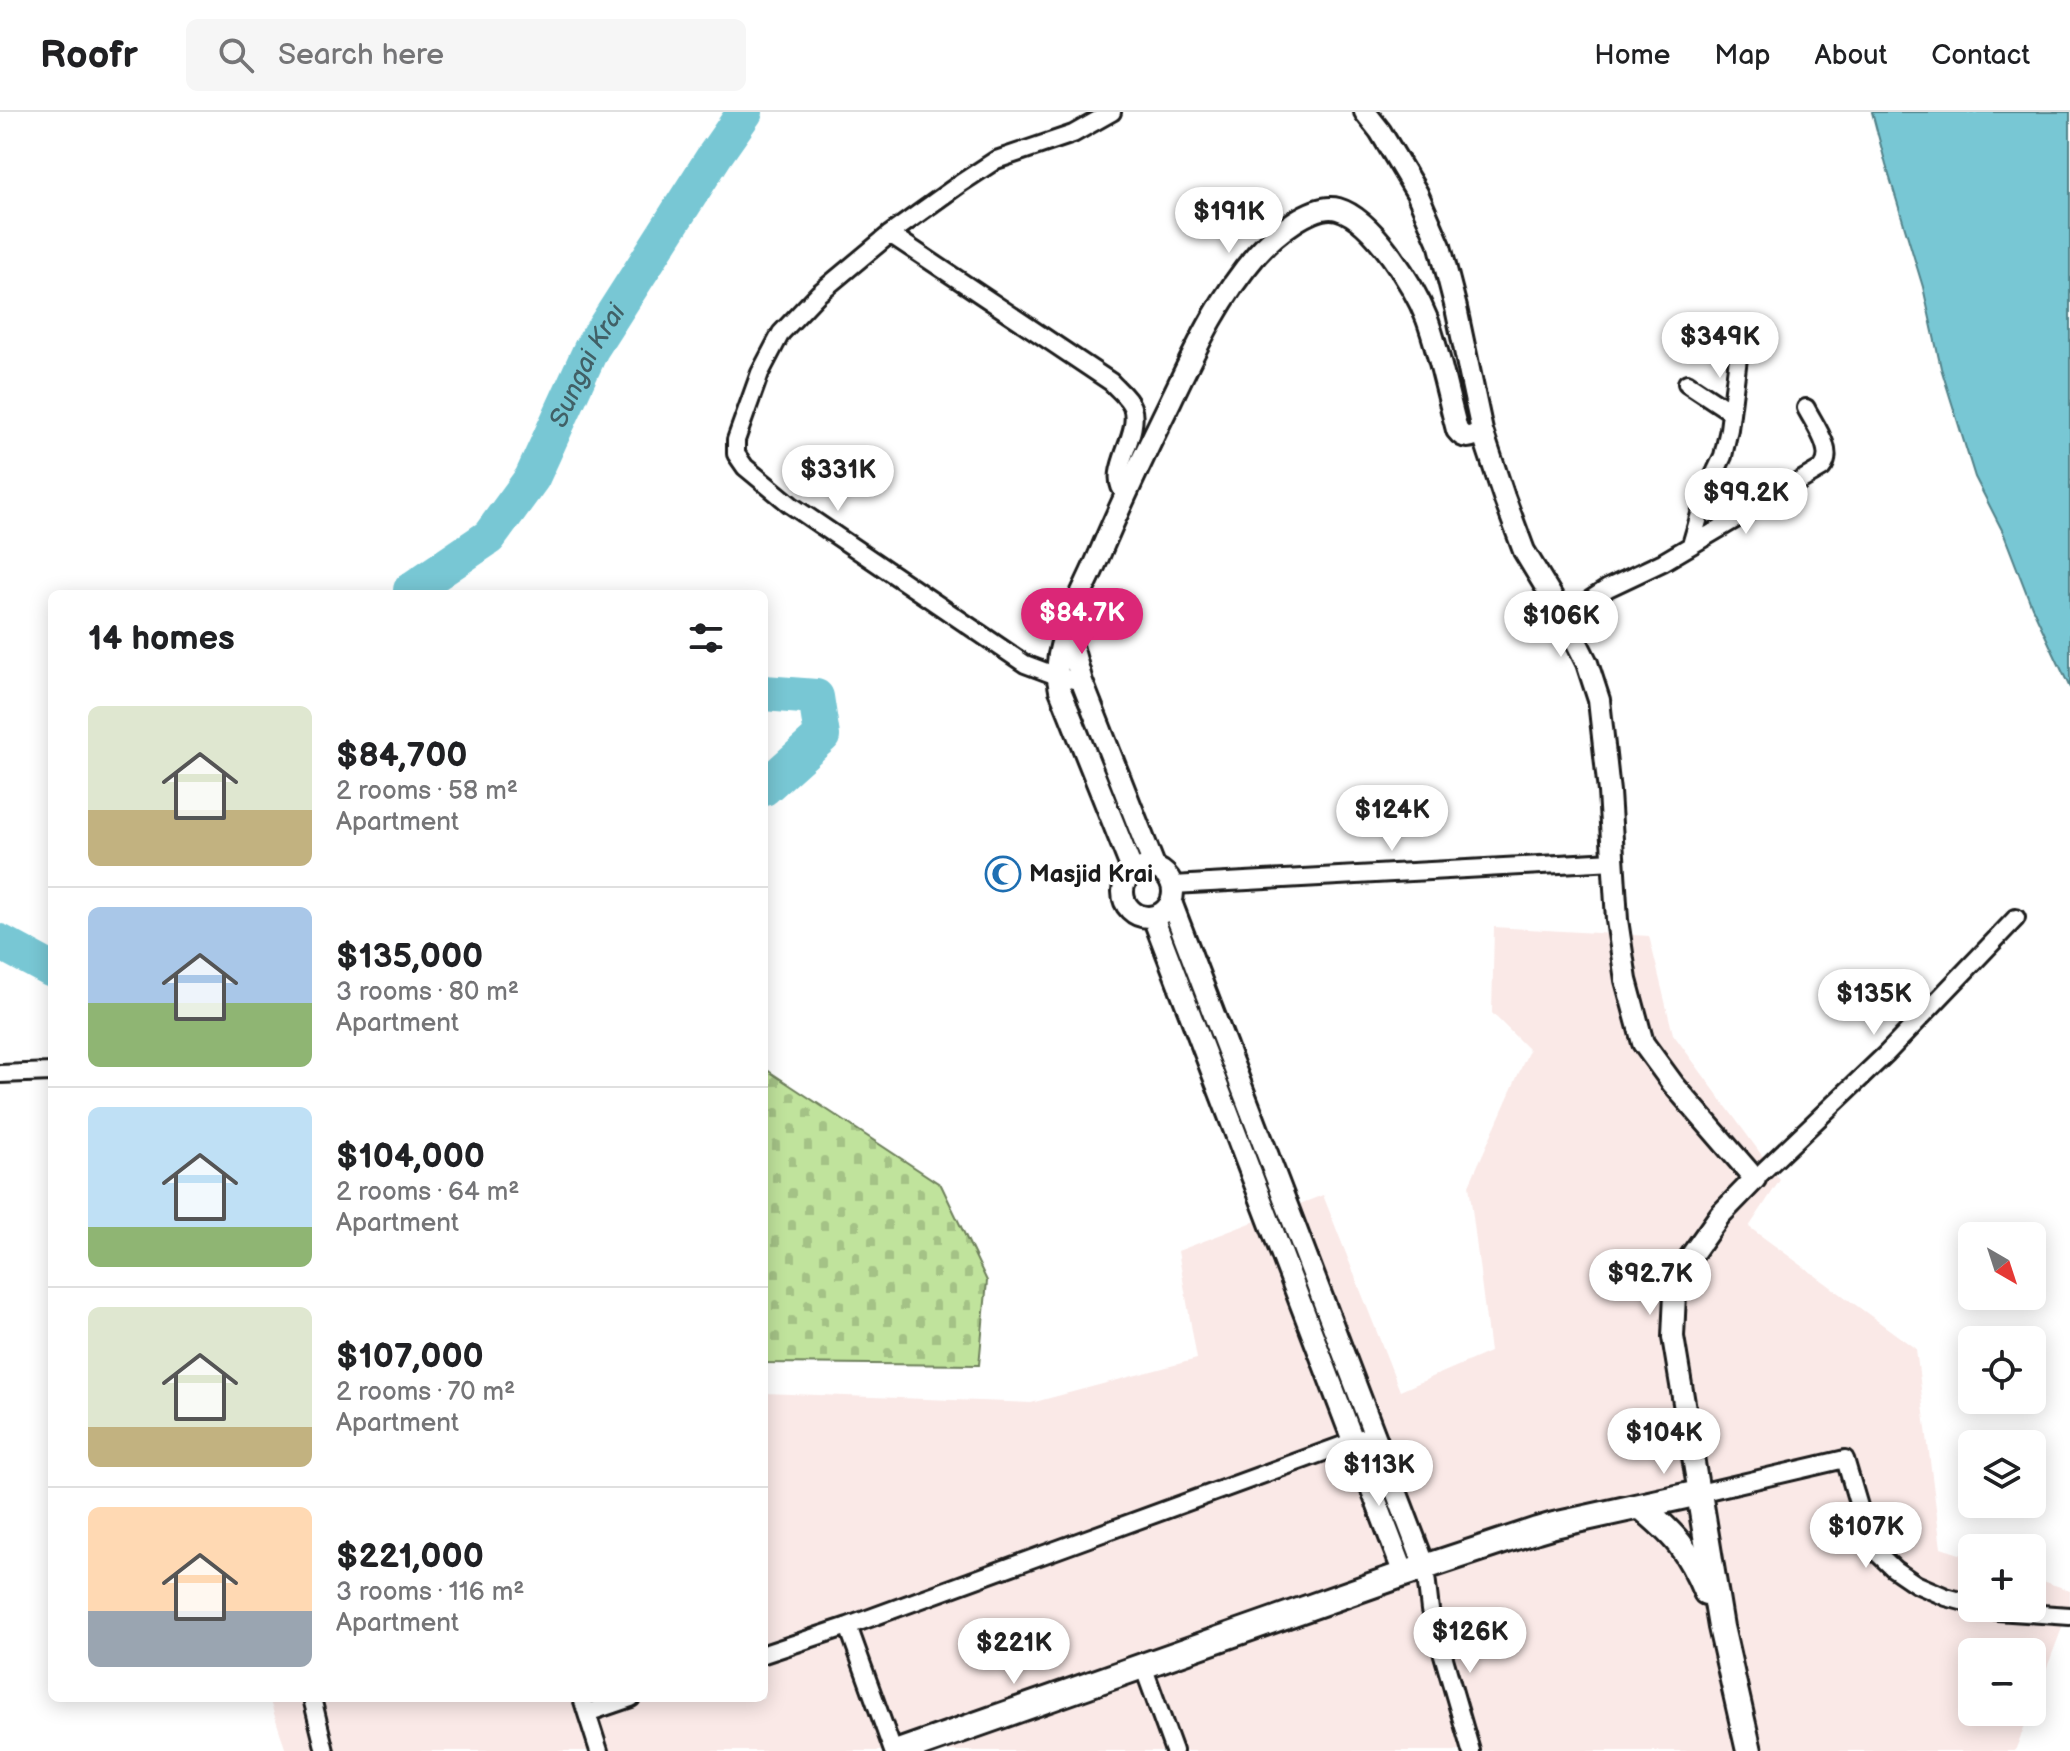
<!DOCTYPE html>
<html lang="en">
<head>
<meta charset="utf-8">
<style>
  body { margin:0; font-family:"Balsamiq Sans",sans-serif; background:#f6f6f6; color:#202124; height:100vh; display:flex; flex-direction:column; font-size:30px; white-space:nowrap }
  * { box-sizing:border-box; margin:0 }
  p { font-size:26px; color:#757577 }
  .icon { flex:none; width:44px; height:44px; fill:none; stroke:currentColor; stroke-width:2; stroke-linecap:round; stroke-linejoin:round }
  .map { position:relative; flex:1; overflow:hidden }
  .drawer { position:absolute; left:48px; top:478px; width:720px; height:1112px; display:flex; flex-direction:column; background:#fff; border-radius:12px; box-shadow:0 4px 20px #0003 }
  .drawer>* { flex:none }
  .needle { width:52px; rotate:141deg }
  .tools { position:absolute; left:1958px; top:1110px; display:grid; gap:16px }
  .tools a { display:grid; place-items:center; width:88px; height:88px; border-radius:12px; background:#fff; box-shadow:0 4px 20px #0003; font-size:40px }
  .price { position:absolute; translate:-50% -68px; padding:0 18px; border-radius:28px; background:#fff; color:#222; font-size:26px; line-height:52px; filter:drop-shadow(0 2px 4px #0008) }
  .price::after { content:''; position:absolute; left:50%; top:48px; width:24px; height:18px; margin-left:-12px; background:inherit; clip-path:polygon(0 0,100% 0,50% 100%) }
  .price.selected { background:#db2777; color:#fff }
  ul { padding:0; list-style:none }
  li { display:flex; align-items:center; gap:24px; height:200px; padding:0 40px }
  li+li { border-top:2px solid #e0e0e0 }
  li span { display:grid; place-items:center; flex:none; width:224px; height:160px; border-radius:12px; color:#555 }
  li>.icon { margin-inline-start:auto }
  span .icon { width:96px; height:96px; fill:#fffc; stroke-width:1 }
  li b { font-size:34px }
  h2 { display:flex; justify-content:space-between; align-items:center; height:96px; padding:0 40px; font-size:34px }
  header { display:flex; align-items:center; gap:48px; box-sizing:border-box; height:112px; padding:0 40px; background:#fff; border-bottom:2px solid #e0e0e0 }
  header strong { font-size:38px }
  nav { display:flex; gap:44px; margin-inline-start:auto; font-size:28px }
  .search { width:560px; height:72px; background:#f6f6f6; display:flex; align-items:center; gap:20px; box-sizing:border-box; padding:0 28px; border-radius:12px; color:#757577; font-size:30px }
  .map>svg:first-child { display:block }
  .built { fill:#fae9e7 }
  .cemetery { fill:url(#cemetery-stones); stroke:#6e805c; stroke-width:2 }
  .water { fill:#78c7d4; stroke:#53838a; stroke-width:2 }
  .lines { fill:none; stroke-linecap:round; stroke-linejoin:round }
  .river { stroke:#78c7d4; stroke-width:36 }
  .minor-casing { stroke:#1c1c1c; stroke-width:22 }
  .tertiary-casing { stroke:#1c1c1c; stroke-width:26 }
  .secondary-casing { stroke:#1c1c1c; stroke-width:30 }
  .minor { stroke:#fff; stroke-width:16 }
  .tertiary { stroke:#fff; stroke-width:20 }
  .secondary { stroke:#fff; stroke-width:24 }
  .labels { text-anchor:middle; stroke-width:6; stroke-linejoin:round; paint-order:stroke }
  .poi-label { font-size:24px; font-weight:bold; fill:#1c1c1c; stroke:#fff; text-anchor:start }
  .water-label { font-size:26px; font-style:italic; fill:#416066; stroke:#fff }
</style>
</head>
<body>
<header>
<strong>Roofr</strong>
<div class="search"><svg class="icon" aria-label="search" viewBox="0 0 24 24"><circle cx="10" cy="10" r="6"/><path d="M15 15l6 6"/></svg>Search here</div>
<nav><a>Home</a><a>Map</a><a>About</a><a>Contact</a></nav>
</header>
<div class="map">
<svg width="2070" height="1639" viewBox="0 0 2070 1639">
  <defs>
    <pattern id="cemetery-stones" width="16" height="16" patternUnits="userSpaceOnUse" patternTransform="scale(2)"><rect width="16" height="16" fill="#c0e39c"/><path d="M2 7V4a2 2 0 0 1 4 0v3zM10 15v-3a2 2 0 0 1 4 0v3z" fill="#a4c286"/></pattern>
  </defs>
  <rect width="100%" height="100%" fill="#fff"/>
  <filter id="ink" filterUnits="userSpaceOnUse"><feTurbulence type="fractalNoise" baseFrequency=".0125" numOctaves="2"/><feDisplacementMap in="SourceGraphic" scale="16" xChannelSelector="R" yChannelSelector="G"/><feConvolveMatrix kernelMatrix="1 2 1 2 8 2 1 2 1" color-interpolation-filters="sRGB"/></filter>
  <g filter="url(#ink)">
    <!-- built -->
    <path class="built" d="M 1494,815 L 1649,824 L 1673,922 L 1780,1068 L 1749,1115 L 1916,1237 L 1941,1436 L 1972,1446 L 1972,1496 L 2032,1496 L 2032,1466 L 2070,1478 L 2070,1495 L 2032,1595 L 2032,1540 L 1972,1540 L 1972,1600 L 2030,1600 L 2015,1639 L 286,1639 L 269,1586 L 764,1586 L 764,1281 L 1031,1291 L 1197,1247 L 1178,1139 L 1323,1083 L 1400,1279 L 1490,1240 L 1469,1073 L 1529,938 L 1492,901 Z"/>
    <!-- cemetery -->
    <path class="cemetery" d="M 764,956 L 941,1073 L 987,1169 L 979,1253 L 764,1251 Z"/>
    <!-- water -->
    <path class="water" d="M 1872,0 L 2070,0 L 2070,576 L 2032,495 L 2003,420 L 1975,365 L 1941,256 L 1923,175 L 1886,53 Z"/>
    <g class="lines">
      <!-- river -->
      <g class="river">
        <path id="s1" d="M 415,482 L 411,478 L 489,425 L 532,366 L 591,237 L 715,43 L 745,0"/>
        <path d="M 764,581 L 816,585 L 822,624 L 764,676"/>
        <path d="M 0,830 L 52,858"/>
      </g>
      <!-- minor casing -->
      <g class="minor-casing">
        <path id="minor" d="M 890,122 L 1111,270 C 1118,278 1128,285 1132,295 C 1142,324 1104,361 1125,382
          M 1687,271 L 1731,300
          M 1691,433 L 1707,378 L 1723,344 L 1729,317 L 1738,246
          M 1564,505 L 1608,476 L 1663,450 L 1822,356 C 1836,340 1814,312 1806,296
          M 1082,570 L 1057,564 L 1025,552 L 791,393 L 745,355 L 736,342 L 736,328 L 760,261 L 781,221 L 818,182 L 890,122 L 961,71 L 996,48 L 1073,22 L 1112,0
          M 1173,773 L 1614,749
          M 0,962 L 52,960
          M 1755,1067 L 1887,941 L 2016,806
          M 1699,1381 L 1845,1347 L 1871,1435 L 1894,1457 L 1916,1472 L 1946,1485 L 1972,1492
          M 1425,1455 L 1430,1498 L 1471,1639
          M 1987,1496 L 1997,1499 L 2070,1504
          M 848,1514 L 893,1639
          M 764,1542 L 848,1514 L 1365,1325
          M 1143,1554 L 1174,1639
          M 312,1586 L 325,1639
          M 582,1586 L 599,1639
          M 587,1601 L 631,1586"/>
      </g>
      <!-- tertiary casing -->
      <g class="tertiary-casing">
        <path id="tertiary" d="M 1365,0 L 1380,19 L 1417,81 L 1440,134 L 1456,196 L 1482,319 L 1504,385 L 1524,439 L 1564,505 L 1587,551 L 1599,588 L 1609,680 L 1617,808 L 1626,868 L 1643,931 L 1673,972 L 1755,1067 L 1720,1103 L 1686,1151 L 1675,1182 L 1673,1225 L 1699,1381
          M 1067,516 L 1082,570 L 1155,756
          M1123 780a25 25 0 1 1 50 0a25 25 0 1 1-50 0Z
          M 1133,760 L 1060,578 C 1057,566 1057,555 1059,543 C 1066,508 1086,474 1100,441 C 1122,389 1146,339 1171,288 C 1196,236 1219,186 1257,142 C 1273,124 1313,90 1338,97 C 1373,107 1414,174 1427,207 C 1440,243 1447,281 1457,318 C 1465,329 1472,325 1482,319
          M 1171,790 L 1425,1455
          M 1153,805 L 1404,1462"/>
      </g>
      <!-- secondary casing -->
      <g class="secondary-casing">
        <path id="secondary" d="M 1640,1394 C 1675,1423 1688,1437 1706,1480
          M 901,1639 L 1404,1462 L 1537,1418 L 1554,1413 L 1699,1381 L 1721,1515 L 1749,1639"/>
      </g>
      <!-- minor -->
      <use href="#minor" class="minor"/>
      <!-- tertiary -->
      <use href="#tertiary" class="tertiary"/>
      <!-- secondary -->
      <use href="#secondary" class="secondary"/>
    </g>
  </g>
  <!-- icons -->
  <defs>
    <g id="mosque-ring" transform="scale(1.8)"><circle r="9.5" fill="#fff" stroke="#1f6fb2" stroke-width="1.5"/><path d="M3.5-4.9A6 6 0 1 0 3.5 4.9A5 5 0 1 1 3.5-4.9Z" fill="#1f6fb2"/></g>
  </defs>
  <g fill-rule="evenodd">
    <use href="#mosque-ring" x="1003" y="762"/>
  </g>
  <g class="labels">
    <!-- poi labels -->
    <g class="poi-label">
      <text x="1029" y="770">Masjid Krai</text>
    </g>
    <!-- water labels -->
    <g class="water-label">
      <text dy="9" stroke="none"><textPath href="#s1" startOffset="298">Sungai Krai</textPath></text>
    </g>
  </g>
</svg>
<div class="tools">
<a><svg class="needle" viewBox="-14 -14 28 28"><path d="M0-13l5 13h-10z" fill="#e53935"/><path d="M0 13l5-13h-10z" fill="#757577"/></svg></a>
<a><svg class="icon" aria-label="locate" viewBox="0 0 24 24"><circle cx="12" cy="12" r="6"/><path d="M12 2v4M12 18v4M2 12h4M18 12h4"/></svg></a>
<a><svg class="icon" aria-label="layers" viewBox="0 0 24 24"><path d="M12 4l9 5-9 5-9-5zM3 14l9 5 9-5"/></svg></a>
<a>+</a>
<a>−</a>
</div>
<b class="price" style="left:1229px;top:143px">$191K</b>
<b class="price" style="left:1720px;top:268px">$349K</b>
<b class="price" style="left:838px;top:401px">$331K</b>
<b class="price" style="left:1746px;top:424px">$99.2K</b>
<b class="price selected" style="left:1082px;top:544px">$84.7K</b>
<b class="price" style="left:1561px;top:547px">$106K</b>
<b class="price" style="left:1392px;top:741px">$124K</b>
<b class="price" style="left:1874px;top:925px">$135K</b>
<b class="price" style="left:1650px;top:1205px">$92.7K</b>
<b class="price" style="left:1664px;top:1364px">$104K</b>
<b class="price" style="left:1379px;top:1396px">$113K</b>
<b class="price" style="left:1866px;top:1458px">$107K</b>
<b class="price" style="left:1470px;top:1563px">$126K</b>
<b class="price" style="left:1014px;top:1574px">$221K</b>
<section class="drawer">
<h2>14 homes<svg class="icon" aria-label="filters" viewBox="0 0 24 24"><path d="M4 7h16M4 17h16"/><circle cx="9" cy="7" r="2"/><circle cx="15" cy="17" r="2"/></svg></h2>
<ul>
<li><span style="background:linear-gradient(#dfe7d0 65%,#c2b280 0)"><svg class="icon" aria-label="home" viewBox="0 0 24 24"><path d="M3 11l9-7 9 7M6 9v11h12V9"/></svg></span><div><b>$84,700</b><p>2 rooms · 58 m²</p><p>Apartment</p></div></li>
<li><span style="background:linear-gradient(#a9c7e8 60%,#8fb573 0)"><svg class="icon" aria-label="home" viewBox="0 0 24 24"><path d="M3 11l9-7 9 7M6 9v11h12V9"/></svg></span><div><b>$135,000</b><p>3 rooms · 80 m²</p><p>Apartment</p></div></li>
<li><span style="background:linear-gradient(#bfe0f5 75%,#8fb573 0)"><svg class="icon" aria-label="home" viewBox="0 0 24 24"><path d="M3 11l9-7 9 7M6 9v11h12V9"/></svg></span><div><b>$104,000</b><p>2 rooms · 64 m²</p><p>Apartment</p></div></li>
<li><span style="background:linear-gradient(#dfe7d0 75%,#c2b280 0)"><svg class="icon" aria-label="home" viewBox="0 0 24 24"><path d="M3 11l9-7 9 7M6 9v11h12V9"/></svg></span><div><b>$107,000</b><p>2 rooms · 70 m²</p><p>Apartment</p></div></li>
<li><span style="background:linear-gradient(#ffd9b3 65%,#9aa5b1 0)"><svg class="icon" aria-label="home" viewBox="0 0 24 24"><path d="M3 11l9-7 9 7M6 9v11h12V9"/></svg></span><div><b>$221,000</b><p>3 rooms · 116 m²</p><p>Apartment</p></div></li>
</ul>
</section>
</div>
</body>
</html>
